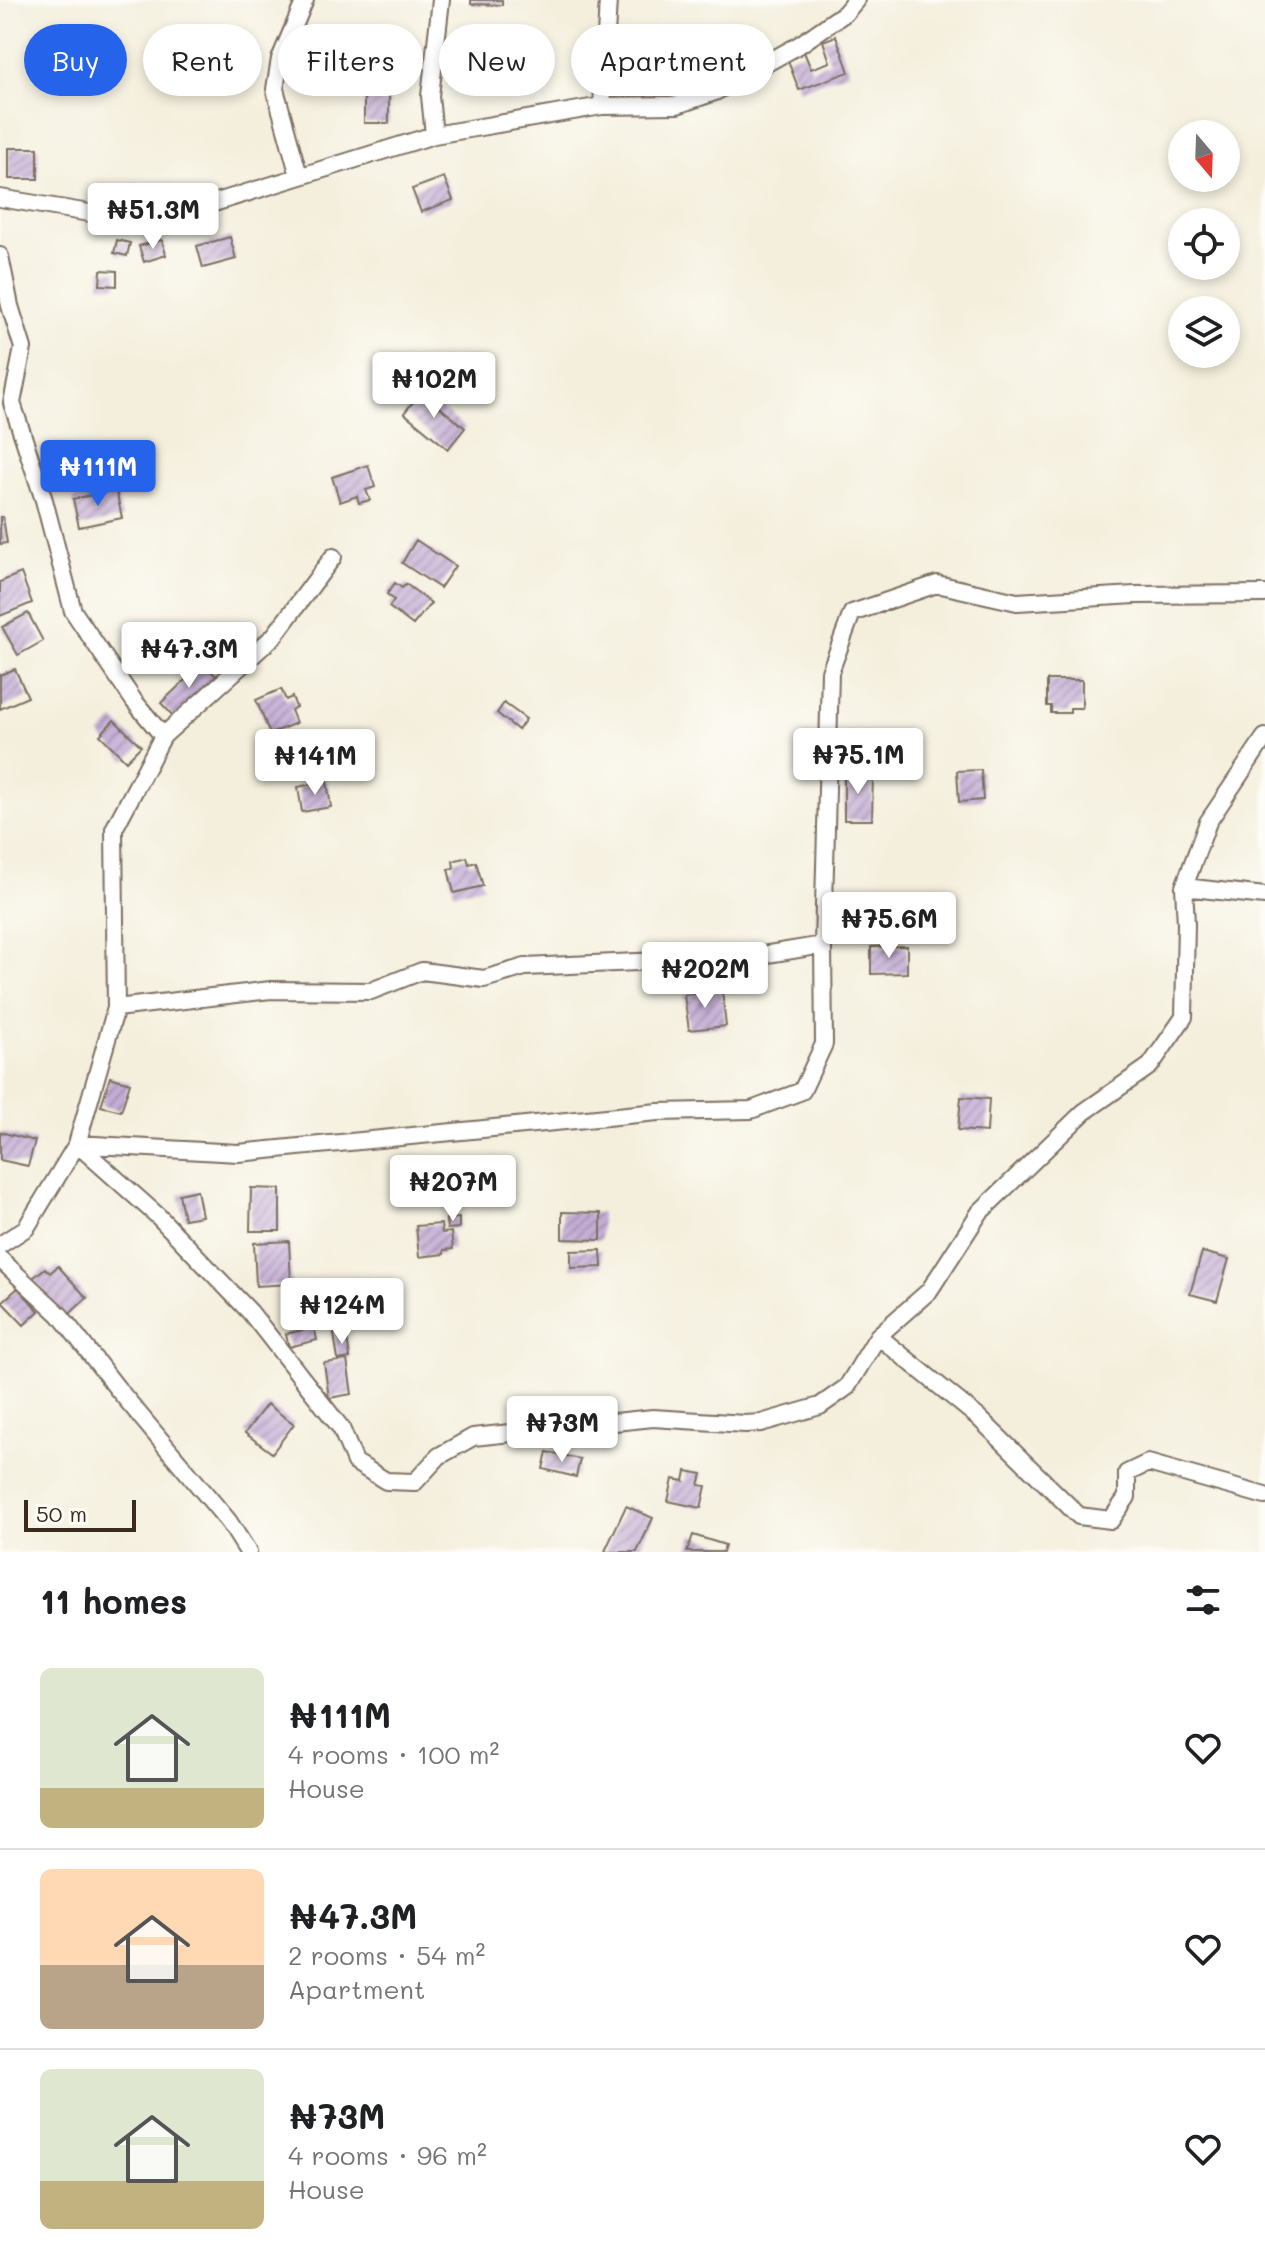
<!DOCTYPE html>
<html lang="en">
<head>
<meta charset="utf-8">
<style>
  body { margin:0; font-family:Mali,sans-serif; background:#f6f6f6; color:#202124; height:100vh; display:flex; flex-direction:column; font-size:30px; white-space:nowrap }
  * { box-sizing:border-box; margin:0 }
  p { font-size:26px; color:#757577 }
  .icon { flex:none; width:44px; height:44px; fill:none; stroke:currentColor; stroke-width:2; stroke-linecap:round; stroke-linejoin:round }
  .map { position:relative; height:1552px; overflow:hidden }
  .side { display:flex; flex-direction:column; background:#fff; flex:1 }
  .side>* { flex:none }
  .banner { position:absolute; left:24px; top:24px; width:800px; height:72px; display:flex; gap:16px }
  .needle { width:52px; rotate:161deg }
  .fabs { position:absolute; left:1168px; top:120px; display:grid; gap:16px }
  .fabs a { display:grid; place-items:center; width:72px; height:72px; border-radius:50%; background:#fff; box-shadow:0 4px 12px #0003; font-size:40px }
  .scale { position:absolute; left:24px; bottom:20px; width:112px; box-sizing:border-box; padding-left:8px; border:4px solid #3b2a1e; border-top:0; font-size:22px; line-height:28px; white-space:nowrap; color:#3b2a1e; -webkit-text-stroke:6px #fdfcf7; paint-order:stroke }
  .price { position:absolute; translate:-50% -68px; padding:0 18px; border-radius:8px; background:#fff; color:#222; font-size:26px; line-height:52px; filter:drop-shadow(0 2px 4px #0008) }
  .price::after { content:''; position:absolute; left:50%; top:48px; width:24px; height:18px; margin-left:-12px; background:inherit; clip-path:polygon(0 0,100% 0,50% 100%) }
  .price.on { background:#2563eb; color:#fff }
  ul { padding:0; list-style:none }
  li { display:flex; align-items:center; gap:24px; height:200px; padding:0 40px }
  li+li { border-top:2px solid #e0e0e0 }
  li span { display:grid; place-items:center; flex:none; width:224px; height:160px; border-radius:12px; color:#555 }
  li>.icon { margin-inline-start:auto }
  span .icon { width:96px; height:96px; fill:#fffc; stroke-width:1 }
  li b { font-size:34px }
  h2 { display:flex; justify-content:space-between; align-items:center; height:96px; padding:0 40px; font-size:34px }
  .tag { padding:0 28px; border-radius:36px; background:#fff; box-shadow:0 4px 12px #0003; font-size:28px; line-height:72px }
  .tag.on { background:#2563eb; color:#fff }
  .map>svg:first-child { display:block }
  .building { fill:url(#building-hatch) }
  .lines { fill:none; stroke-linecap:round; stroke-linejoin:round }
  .minor-casing { stroke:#7c6f61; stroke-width:20 }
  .minor { stroke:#fff; stroke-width:16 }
</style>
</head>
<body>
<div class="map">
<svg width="1265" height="1552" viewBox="0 0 1265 1552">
  <defs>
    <pattern id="building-hatch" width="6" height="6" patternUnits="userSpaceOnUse" patternTransform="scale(2)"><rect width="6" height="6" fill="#c4add5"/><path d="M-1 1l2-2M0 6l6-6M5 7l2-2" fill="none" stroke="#a08dac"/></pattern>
  </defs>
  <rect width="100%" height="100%" fill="#fdfcf7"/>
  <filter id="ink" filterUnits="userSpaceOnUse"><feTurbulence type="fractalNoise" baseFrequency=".0125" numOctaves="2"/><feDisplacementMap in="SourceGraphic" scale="16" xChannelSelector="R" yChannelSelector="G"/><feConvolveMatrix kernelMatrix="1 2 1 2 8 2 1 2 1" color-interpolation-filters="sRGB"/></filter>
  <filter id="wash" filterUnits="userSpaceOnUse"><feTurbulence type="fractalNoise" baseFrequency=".006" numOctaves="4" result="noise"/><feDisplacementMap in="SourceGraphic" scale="32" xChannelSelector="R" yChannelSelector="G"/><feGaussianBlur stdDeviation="1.8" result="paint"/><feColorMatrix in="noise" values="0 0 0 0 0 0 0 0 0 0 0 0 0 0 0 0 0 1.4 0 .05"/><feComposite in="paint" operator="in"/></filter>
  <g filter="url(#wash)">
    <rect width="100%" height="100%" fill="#f4efdd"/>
    <g id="blocks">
      <!-- building -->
      <path class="building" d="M 471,0 L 502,0 L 502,5 L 471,4 Z
        M 836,36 L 849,72 L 799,90 L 787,58 L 804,52 L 811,69 L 830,62 L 823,41 Z
        M 364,93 L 389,93 L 389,123 L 364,123 Z
        M 9,148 L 38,148 L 38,179 L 9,179 Z
        M 444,177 L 453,200 L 421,212 L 412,189 Z
        M 230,237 L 236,259 L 203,268 L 197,246 Z
        M 117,240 L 130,243 L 127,256 L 114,253 Z
        M 162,240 L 166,255 L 144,262 L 139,246 Z
        M 101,270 L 117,271 L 117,286 L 100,285 Z
        M 421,392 L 465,428 L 448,449 L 404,413 Z
        M 368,465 L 375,487 L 366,490 L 370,500 L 359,503 L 357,496 L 340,502 L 332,477 Z
        M 116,490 L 122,518 L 79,527 L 73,499 Z
        M 0,517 L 3,517 L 7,543 L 0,544 Z
        M 416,540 L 455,566 L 440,588 L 402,563 Z
        M 21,573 L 32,603 L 0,616 L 0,582 Z
        M 395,583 L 402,588 L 406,584 L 431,603 L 413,625 L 389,607 L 394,600 L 387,594 Z
        M 28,613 L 43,641 L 18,655 L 2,627 Z
        M 203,663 L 217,677 L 175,718 L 161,703 Z
        M 15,669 L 28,697 L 0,709 L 0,675 Z
        M 1047,680 L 1082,680 L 1082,708 L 1070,708 L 1070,713 L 1051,713 L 1051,706 L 1047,706 Z
        M 281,689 L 286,700 L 292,697 L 296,707 L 291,710 L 296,723 L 270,734 L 256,700 Z
        M 504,703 L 526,719 L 518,730 L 497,713 Z
        M 114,720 L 141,746 L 126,761 L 100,735 Z
        M 981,770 L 983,800 L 959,802 L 957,771 Z
        M 844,772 L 873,772 L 872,820 L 844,820 Z
        M 327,781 L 331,807 L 302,812 L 298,787 Z
        M 467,857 L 469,864 L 476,862 L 483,886 L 454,893 L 448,869 L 454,868 L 453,861 Z
        M 907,946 L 907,973 L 871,974 L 871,947 Z
        M 722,991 L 726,1026 L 689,1030 L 684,995 Z
        M 110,1077 L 130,1083 L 121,1111 L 101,1106 Z
        M 961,1097 L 989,1099 L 987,1132 L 958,1130 Z
        M 0,1132 L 35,1141 L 28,1166 L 0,1160 Z
        M 251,1188 L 280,1189 L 280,1231 L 250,1231 Z
        M 197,1190 L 202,1216 L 184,1219 L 179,1194 Z
        M 562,1212 L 601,1213 L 601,1240 L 562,1239 Z
        M 459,1218 L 459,1228 L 447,1229 L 446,1219 Z
        M 441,1224 L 442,1233 L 451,1232 L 453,1249 L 444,1250 L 444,1254 L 419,1257 L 416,1226 Z
        M 289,1241 L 291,1284 L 256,1286 L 254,1243 Z
        M 601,1250 L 602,1267 L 571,1268 L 571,1251 Z
        M 1202,1252 L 1229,1259 L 1217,1301 L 1190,1294 Z
        M 58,1266 L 87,1298 L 65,1318 L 33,1278 L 45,1268 L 50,1273 Z
        M 18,1288 L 39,1311 L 24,1325 L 2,1302 Z
        M 314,1327 L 317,1340 L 289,1347 L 286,1334 Z
        M 346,1332 L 350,1358 L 338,1360 L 334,1334 Z
        M 347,1360 L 352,1394 L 329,1398 L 324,1363 Z
        M 267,1404 L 294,1424 L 272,1453 L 245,1433 Z
        M 547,1452 L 580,1459 L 576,1477 L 543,1469 Z
        M 686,1471 L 702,1474 L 699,1485 L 706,1486 L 701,1508 L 668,1501 L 673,1479 L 684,1481 Z
        M 626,1506 L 653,1518 L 637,1552 L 607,1552 L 605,1551 Z
        M 693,1535 L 725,1545 L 723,1552 L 687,1552 Z"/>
    </g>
  </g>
  <g filter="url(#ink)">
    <use href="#blocks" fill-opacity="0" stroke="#7c6f61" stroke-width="2"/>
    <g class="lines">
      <!-- minor casing -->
      <g class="minor-casing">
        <path id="minor" d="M 602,106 L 608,0
          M 434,135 L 430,96 L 441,0
          M 299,176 L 275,89 L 280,59 L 305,0
          M 0,198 L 107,216 L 162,219 L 434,135 L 602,106 L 677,105 L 715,92 L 799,45 L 845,13 L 856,0
          M 0,256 L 10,306 L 23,348 L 12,403 L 44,500 L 73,611 L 134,701 L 163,736 L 114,829 L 116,1008 L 77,1144 L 26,1228 L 0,1245
          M 1265,594 L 1135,595 L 1017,602 L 937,584 L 852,613 L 830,672 L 823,945 L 824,1044 L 802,1091 L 751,1110 L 658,1112 L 238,1153 L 77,1144 L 159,1217 L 250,1312 L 341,1428 L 355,1462 L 386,1481 L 415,1482 L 439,1456 L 473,1437 L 653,1418 L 745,1424 L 761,1423 L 820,1406 L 847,1387 L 878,1336 L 929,1291 L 980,1212 L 1084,1112 L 1150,1066 L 1184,1017 L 1186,924 L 1184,887 L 1208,822 L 1265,737
          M 163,736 L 274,636 L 333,557
          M 1184,887 L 1265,896
          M 116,1008 L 271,990 L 371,991 L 422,971 L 484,979 L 525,967 L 750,957 L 823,945
          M 0,1259 L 60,1315 L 117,1388 L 229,1522 L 248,1552
          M 878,1336 L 979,1418 L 1079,1516 L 1111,1520 L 1127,1497 L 1127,1473 L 1148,1463 L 1265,1496"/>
      </g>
      <!-- minor -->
      <use href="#minor" class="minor"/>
    </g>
  </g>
</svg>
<div class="fabs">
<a><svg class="needle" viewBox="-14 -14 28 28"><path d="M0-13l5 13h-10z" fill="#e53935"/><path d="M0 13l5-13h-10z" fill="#757577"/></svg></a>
<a><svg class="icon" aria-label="locate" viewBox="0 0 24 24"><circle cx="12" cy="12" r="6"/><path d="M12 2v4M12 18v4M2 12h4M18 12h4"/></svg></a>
<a><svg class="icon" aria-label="layers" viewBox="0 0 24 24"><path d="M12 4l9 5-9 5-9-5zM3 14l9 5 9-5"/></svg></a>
</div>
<div class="scale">50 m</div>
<b class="price" style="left:153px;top:251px">₦51.3M</b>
<b class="price" style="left:434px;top:420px">₦102M</b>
<b class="price on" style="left:98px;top:508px">₦111M</b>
<b class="price" style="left:189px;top:690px">₦47.3M</b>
<b class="price" style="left:858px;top:796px">₦75.1M</b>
<b class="price" style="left:315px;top:797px">₦141M</b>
<b class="price" style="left:889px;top:960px">₦75.6M</b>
<b class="price" style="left:705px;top:1010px">₦202M</b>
<b class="price" style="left:453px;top:1223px">₦207M</b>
<b class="price" style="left:342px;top:1346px">₦124M</b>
<b class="price" style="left:562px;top:1464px">₦73M</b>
<div class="banner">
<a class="tag on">Buy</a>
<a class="tag">Rent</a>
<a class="tag">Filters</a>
<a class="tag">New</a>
<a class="tag">Apartment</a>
</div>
</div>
<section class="side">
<h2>11 homes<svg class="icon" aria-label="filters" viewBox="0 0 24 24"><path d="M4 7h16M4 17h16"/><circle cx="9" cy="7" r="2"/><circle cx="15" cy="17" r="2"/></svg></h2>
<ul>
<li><span style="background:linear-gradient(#dfe7d0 75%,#c2b280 0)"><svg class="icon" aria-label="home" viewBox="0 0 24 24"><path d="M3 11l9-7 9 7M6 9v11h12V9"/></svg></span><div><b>₦111M</b><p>4 rooms · 100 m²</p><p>House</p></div><svg class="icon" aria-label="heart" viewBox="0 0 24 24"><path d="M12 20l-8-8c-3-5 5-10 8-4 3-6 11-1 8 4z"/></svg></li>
<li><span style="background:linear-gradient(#ffd9b3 60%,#b9a48a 0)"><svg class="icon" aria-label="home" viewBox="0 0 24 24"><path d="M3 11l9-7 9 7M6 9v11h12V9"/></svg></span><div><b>₦47.3M</b><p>2 rooms · 54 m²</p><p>Apartment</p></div><svg class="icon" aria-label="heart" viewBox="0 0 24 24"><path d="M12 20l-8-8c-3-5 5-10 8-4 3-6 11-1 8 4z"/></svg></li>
<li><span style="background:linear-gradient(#dfe7d0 70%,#c2b280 0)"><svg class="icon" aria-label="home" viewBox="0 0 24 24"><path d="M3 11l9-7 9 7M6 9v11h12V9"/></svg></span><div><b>₦73M</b><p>4 rooms · 96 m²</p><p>House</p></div><svg class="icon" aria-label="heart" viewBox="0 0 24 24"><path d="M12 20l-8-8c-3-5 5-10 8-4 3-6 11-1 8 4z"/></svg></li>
</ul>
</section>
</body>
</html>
